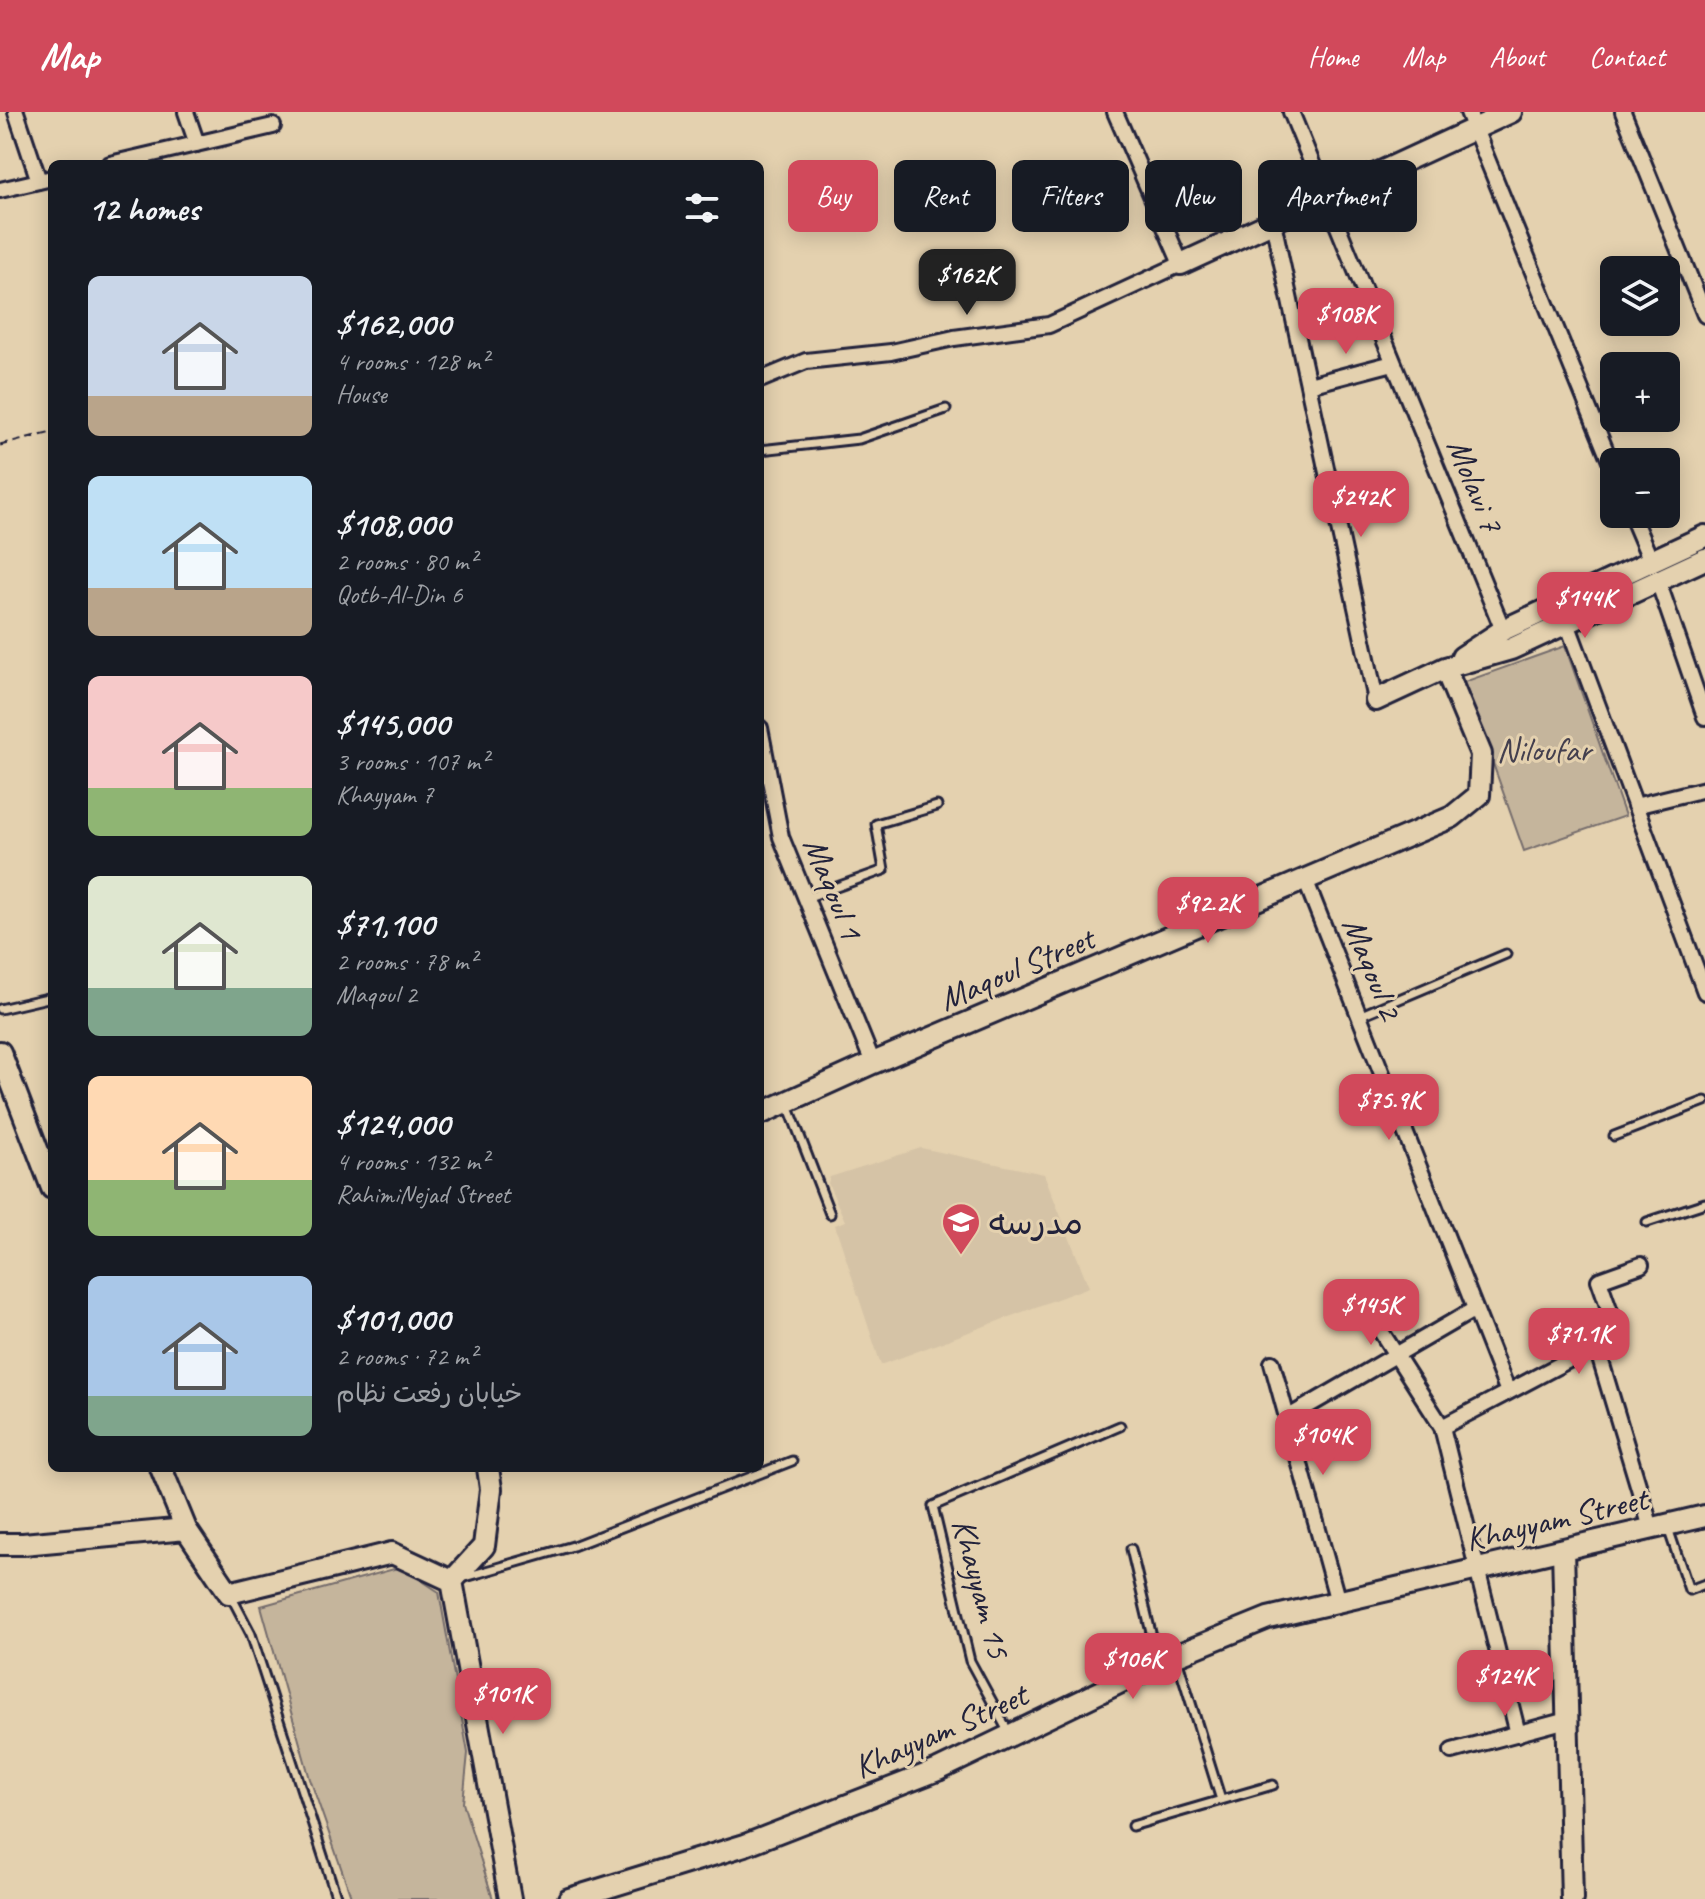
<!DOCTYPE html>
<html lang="en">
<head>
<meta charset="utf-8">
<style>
  body { margin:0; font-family:Caveat,"Playpen Sans Arabic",sans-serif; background:#20242c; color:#f1f3f6; height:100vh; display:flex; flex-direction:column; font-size:30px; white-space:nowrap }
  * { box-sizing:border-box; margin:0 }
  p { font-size:26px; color:#9ea1a6 }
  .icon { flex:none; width:44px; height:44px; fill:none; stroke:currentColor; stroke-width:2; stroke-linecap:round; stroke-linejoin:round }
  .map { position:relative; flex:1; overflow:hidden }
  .side { position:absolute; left:48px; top:48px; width:716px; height:1312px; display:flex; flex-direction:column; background:#171b24; border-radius:12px; box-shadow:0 4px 20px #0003 }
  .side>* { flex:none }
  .top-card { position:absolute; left:788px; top:48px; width:760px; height:72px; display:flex; gap:16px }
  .tools { position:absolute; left:1600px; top:144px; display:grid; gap:16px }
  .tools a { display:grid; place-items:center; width:80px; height:80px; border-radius:12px; background:#171b24; box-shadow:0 4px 20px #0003; font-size:40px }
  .price { position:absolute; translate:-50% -68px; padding:0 18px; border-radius:16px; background:#d1495b; color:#fff; font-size:26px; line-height:52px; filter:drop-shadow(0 2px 4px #0008) }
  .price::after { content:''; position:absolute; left:50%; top:48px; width:24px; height:18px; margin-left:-12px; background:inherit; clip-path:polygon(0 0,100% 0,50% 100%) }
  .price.active { background:#222; color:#fff }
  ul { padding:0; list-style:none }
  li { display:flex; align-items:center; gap:24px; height:200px; padding:0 40px }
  li span { display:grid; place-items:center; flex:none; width:224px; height:160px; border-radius:12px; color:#555 }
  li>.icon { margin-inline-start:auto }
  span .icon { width:96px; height:96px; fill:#fffc; stroke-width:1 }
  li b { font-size:34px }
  h2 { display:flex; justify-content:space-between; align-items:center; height:96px; padding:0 40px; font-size:34px }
  .chip { padding:0 28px; border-radius:12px; background:#171b24; box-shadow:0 4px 20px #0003; font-size:28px; line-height:72px }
  .chip.active { background:#d1495b; color:#fff }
  header { display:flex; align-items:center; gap:48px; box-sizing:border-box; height:112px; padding:0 40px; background:#d1495b; color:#fff }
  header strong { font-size:38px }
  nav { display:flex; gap:44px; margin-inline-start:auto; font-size:28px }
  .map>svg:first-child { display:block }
  .built { fill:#d5c3a6 }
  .green { fill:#c5b59c; stroke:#746c6c; stroke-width:2 }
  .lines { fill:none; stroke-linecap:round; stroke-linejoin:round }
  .lane-casing { stroke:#22223b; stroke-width:13 }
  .street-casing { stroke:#22223b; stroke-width:20 }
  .secondary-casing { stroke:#22223b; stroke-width:26 }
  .path { stroke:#22223b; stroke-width:3; stroke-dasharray:8 6; stroke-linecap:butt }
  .lane { stroke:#e4d1af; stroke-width:7 }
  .street { stroke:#e4d1af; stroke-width:14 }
  .secondary { stroke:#e4d1af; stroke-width:20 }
  .labels { text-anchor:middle; stroke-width:6; stroke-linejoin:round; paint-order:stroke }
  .street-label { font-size:34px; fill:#22223b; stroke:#e4d1af }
  .park-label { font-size:34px; fill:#433f4e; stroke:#e4d1af }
  .poi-label { font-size:34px; fill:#22223b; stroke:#e4d1af; text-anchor:start }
</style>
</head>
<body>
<header>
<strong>Map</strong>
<nav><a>Home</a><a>Map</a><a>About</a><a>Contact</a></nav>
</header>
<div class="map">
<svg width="1705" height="1787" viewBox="0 0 1705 1787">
  <rect width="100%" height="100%" fill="#e4d1af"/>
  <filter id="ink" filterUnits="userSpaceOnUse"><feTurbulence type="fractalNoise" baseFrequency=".0125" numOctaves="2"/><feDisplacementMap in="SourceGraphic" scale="16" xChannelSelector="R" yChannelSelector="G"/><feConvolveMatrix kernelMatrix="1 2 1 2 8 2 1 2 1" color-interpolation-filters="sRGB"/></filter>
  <g filter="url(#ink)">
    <!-- built -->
    <path class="built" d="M 921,1036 L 1044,1062 L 1089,1175 L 881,1253 L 835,1113 L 845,1109 L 828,1071 L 830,1065 Z"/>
    <!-- green -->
    <path class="green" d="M 1565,534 L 1625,704 L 1524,739 L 1464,570 Z
      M 401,1455 L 439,1480 L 468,1641 L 463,1691 L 493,1787 L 352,1787 L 310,1667 L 261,1494 Z"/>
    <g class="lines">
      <!-- lane casing -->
      <g class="lane-casing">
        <path id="lane" d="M 760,338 L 859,327 L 946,297
          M 806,786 L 884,758 L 876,712 L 937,694
          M 0,897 L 52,885
          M 1359,904 L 1506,842
          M 788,993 L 830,1102
          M 1614,1024 L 1705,989
          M 1647,1110 L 1705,1091
          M 1668,1416 L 1689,1478 L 1705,1472
          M 1131,1437 L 1158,1550
          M 462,1466 L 573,1434 L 792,1349
          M 231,1484 L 251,1522 L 337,1787
          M 1177,1546 L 1221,1688
          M 1009,1621 L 970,1549 L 933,1394 L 1120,1314
          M 1132,1714 L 1273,1673"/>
      </g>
      <!-- street casing -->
      <g class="street-casing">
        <path id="street" d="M 16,0 L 39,69
          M 186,0 L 197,32
          M 1291,0 L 1503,518
          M 1468,0 L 1614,359
          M 1623,0 L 1705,203
          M 110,52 L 273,14
          M 0,78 L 52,66
          M 1273,110 L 1376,588
          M 760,268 L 806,249 L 891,240 L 954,226 L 1049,213 L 1181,152 L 1115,0
          M 1309,273 L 1393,251
          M 1631,402 L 1651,449
          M 1658,469 L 1705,605
          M 1567,511 L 1705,880
          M 760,616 L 781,725 L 873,951
          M 1635,694 L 1705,677
          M 1305,767 L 1508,1280
          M 1375,1210 L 1442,1315 L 1518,1622
          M 1596,1233 L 1651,1416
          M 1272,1251 L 1338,1490
          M 1287,1306 L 1475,1197
          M 1442,1315 L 1618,1222 L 1599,1168 L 1641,1153
          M 1452,1639 L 1567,1608"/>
      </g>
      <!-- secondary casing -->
      <g class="secondary-casing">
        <path id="secondary" d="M 1181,152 L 1511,0
          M 1462,545 L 1503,518 L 1705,424
          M 1376,588 L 1445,556 L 1511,537 L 1705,447
          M 0,940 L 52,1076
          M 760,1002 L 873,951 L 1452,705 L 1479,683 L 1481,642 L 1445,556
          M 161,1356 L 186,1417 L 229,1481 L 392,1441 L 452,1469
          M 0,1432 L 23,1432 L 186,1417
          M 1563,1437 L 1572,1787
          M 452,1469 L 510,1787
          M 452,1469 L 484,1434 L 491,1377 L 488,1356
          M 569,1787 L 745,1733 L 938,1658 L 1177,1543 L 1268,1506 L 1705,1404"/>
      </g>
      <!-- path -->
      <path class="path" d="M 0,333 L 52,320"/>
      <!-- lane -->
      <use href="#lane" class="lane"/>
      <!-- street -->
      <use href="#street" class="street"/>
      <!-- secondary -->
      <use href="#secondary" class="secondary"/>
    </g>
  </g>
  <!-- icons -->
  <defs>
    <g id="school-pin" transform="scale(2)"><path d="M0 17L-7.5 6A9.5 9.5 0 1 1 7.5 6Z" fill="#d1495b" stroke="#e4d1af"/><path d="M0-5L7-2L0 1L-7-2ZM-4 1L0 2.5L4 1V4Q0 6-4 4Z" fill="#fff"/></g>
  </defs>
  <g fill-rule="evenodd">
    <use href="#school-pin" x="961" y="1110"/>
  </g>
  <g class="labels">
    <!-- street labels -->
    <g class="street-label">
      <text transform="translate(1476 373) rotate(68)" y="12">Molavi 7</text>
      <text transform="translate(834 776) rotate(68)" y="12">Maqoul 1</text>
      <text transform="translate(1016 856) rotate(-23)" y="12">Maqoul Street</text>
      <text transform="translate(1373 856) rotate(68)" y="12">Maqoul 2</text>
      <text transform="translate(1556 1406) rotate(-13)" y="12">Khayyam Street</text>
      <text transform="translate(982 1476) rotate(75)" y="12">Khayyam 15</text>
      <text transform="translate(940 1618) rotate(-24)" y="12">Khayyam Street</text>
    </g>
    <!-- park labels -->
    <g class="park-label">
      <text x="1544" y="649">Niloufar</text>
    </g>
    <!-- poi labels -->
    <g class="poi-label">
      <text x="989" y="1122">مدرسه</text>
    </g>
  </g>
</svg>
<div class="tools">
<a><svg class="icon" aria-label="layers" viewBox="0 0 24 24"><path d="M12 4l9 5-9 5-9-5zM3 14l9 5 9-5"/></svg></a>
<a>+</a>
<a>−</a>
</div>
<b class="price active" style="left:967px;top:205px">$162K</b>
<b class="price" style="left:1346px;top:244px">$108K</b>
<b class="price" style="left:1361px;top:427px">$242K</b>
<b class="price" style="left:1585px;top:528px">$144K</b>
<b class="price" style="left:1208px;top:833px">$92.2K</b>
<b class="price" style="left:1389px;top:1030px">$75.9K</b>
<b class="price" style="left:1371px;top:1235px">$145K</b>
<b class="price" style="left:1579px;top:1264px">$71.1K</b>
<b class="price" style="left:1323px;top:1365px">$104K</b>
<b class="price" style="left:1133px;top:1589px">$106K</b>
<b class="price" style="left:1505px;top:1606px">$124K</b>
<b class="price" style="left:503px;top:1624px">$101K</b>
<div class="top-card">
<a class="chip active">Buy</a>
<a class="chip">Rent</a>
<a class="chip">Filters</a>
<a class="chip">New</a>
<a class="chip">Apartment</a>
</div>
<section class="side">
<h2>12 homes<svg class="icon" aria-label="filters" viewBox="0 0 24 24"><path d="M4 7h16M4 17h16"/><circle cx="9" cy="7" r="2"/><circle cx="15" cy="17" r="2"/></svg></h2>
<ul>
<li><span style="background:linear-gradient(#c9d6e8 75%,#b9a48a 0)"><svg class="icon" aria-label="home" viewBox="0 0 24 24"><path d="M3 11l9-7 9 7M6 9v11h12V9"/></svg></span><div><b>$162,000</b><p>4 rooms · 128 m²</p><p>House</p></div></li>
<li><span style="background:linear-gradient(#bfe0f5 70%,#b9a48a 0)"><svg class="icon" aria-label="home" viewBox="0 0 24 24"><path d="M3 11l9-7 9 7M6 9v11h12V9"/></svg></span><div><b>$108,000</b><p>2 rooms · 80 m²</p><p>Qotb-Al-Din 6</p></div></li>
<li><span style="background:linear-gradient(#f6c9c9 70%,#8fb573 0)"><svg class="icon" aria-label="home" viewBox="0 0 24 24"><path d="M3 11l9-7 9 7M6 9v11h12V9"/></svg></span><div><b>$145,000</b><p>3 rooms · 107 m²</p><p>Khayyam 7</p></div></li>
<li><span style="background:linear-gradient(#dfe7d0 70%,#7fa58c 0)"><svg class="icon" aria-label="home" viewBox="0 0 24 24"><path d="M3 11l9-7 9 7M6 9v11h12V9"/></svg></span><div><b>$71,100</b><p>2 rooms · 78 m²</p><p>Maqoul 2</p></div></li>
<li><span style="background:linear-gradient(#ffd9b3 65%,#8fb573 0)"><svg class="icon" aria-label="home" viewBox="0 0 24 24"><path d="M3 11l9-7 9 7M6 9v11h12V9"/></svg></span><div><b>$124,000</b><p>4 rooms · 132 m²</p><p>RahimiNejad Street</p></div></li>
<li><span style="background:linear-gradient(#a9c7e8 75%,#7fa58c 0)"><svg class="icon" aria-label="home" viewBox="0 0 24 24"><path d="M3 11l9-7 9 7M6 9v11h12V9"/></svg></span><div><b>$101,000</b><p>2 rooms · 72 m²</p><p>خیابان رفعت نظام</p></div></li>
</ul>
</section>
</div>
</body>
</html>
